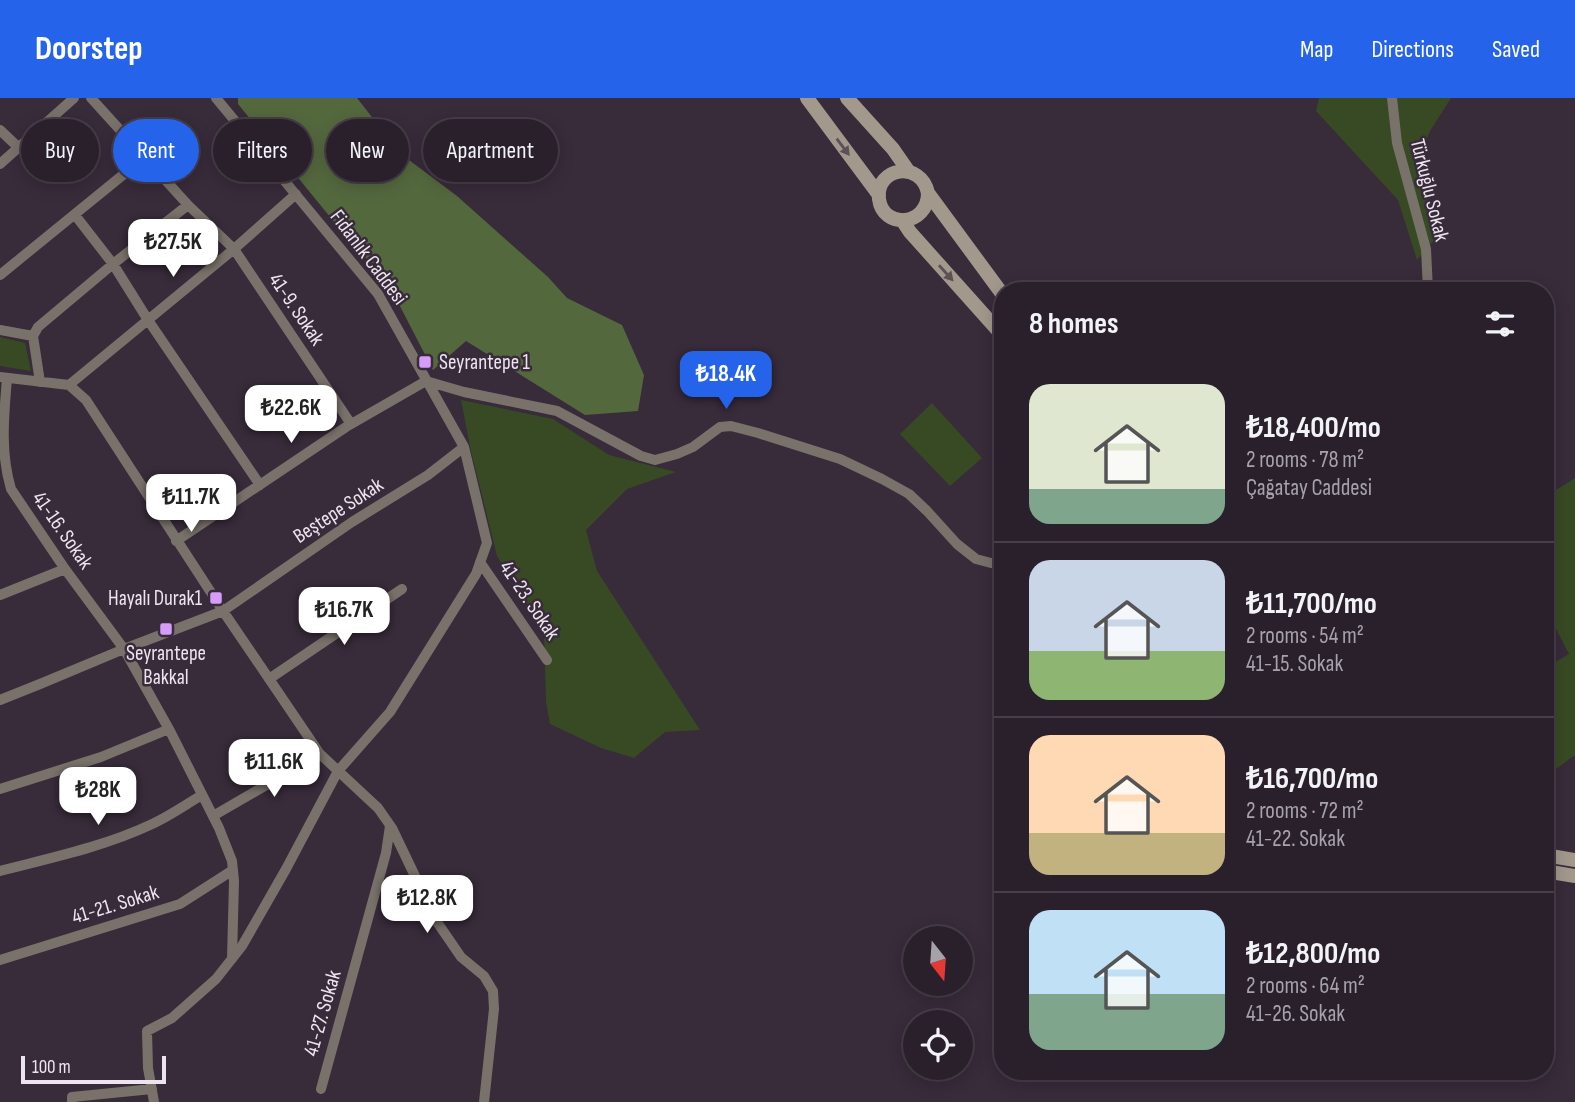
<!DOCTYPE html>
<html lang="en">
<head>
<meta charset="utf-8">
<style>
  body { margin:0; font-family:"Sofia Sans Condensed",sans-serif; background:#362d38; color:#f1f3f6; height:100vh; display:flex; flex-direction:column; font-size:26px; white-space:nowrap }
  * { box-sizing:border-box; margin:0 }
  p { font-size:23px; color:#a5a3a9 }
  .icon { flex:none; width:38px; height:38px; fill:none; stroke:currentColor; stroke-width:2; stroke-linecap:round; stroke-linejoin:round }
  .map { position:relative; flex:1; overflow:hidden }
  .drawer { position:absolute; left:994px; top:184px; width:560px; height:798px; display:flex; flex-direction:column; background:#2a202c; border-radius:28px; box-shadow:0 4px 18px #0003,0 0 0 2px #463e48 }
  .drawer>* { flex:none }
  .top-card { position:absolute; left:21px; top:21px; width:665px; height:63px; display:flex; gap:14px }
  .needle { width:46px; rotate:163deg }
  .buttons { position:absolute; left:903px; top:828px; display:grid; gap:14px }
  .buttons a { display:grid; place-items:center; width:70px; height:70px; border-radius:50%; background:#2a202c; box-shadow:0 4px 18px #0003,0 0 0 2px #463e48; font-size:35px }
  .scale { position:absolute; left:21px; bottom:18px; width:145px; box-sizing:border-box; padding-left:7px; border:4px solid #ece4ee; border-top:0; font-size:19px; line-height:24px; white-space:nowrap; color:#ece4ee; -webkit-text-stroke:5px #382b3a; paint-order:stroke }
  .price { position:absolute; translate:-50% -60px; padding:0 16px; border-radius:14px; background:#fff; color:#222; font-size:23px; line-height:46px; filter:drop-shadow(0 2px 4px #0008) }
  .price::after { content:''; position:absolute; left:50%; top:42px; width:21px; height:16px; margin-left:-10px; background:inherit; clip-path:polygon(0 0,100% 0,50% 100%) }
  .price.current { background:#2563eb; color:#fff }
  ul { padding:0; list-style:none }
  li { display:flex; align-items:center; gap:21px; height:175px; padding:0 35px }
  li+li { border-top:2px solid #463e48 }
  li span { display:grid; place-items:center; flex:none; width:196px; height:140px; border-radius:21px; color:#555 }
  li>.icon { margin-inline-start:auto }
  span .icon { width:84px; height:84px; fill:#fffc; stroke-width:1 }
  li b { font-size:30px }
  h2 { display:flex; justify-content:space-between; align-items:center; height:84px; padding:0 35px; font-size:30px }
  .chip { padding:0 24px; border-radius:32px; background:#2a202c; box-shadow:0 4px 18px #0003,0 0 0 2px #463e48; font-size:24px; line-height:63px }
  .chip.current { background:#2563eb; color:#fff }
  header { display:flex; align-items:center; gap:42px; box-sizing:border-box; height:98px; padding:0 35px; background:#2563eb; color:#fff }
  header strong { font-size:33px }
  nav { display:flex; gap:38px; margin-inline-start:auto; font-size:24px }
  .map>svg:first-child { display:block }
  .green { fill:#384a24 }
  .forest { fill:#54683e }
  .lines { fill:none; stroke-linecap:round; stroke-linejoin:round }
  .street { stroke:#79726b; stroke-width:10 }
  .secondary { stroke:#a3988c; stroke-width:14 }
  .oneway { fill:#5d5157 }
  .poi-dot { fill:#d79bf9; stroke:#382b3a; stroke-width:2.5 }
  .labels { text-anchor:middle; stroke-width:5; stroke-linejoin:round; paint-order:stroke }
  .street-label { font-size:21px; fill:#ece4ee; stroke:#382b3a }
  .poi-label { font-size:21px; fill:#ece4ee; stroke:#382b3a; text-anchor:start }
</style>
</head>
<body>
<header>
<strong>Doorstep</strong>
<nav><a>Map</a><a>Directions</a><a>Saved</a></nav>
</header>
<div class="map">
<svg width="1575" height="1004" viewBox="0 0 1575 1004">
  <rect width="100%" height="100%" fill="#382b3a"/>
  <!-- green -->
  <path class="green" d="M 1319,0 L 1451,0 L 1430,33 L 1420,57 L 1437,139 L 1417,162 L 1398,102 L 1316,13 Z
    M 0,239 L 25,245 L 31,273 L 0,268 Z
    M 461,302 L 553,321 L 609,357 L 676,374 L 627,391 L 586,432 L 597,473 L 700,632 L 665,634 L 634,660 L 601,650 L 550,626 L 546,604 L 544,534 L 497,458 L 471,353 Z
    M 932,305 L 982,360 L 950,388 L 900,336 Z
    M 1575,380 L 1575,657 L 1545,679 L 1545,570 L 1569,556 L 1545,510 L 1545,399 Z"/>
  <!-- forest -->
  <path class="forest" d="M 238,0 L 357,0 L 401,56 L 457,98 L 548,179 L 567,200 L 622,227 L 644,277 L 638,313 L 585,317 L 466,243 L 433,272 L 389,187 L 335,125 L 238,6 Z"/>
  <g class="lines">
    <!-- street -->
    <path class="street" d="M 91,0 L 188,107 L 234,151 L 351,326
      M 1392,0 L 1397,45 L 1426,151 L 1428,192
      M 0,32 L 19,50
      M 0,66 L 74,0
      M 75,117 L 113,166 L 148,222 L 260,387
      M 0,177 L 145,59
      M 0,232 L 33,238
      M 0,279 L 69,287 L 86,302 L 223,513 L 320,656 L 378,710 L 392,730 L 437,824 L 461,859 L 484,878 L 493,893 L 494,911 L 484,1004
      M 7,280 C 4,318 0,354 11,391 L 65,471 L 124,551 L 170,633 L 219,730 L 232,763 L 234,783 L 232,861
      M 426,283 L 464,294 L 557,313 L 641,358 L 655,362 L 677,356 L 693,349 L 720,329 L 731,328 L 758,335 L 840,361 L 882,381 L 909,396 L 927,413 L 957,446 L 976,461 L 991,465 L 1003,466
      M 40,284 L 33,238 L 38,229 L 113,166 L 188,107
      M 69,287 L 234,151 L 296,96
      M 176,443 L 346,329 L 426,283
      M 480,464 L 547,562
      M 0,497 L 65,471
      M 269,581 L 402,491
      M 0,602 L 40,586 L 124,551 L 223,513 L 352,424 L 428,377 L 464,349
      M 0,691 L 101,659 L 169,631
      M 213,718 L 320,656
      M 0,773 C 50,760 103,749 150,727 C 168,719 185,707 202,697
      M 0,862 L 180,806 L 233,772
      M 321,991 L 386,755 L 390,728
      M 72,1004 L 72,999 L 152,991
      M 154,1004 L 148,970 L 147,933 L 172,920 L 216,881 L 242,848 L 286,771 L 338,673 L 390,614 L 476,476 L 487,445 L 464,349 L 378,196 L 216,0"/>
    <!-- secondary -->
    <path class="secondary" d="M 807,0 L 879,97
      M 847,0 L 893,51 L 909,74
      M 928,95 C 928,128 883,132 879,101 C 875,69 921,62 928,95 L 1003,197
      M 902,122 L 910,134 L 1003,238
      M 1545,757 L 1575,762
      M 1545,773 L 1575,778"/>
  </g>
  <!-- one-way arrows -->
  <defs><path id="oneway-solid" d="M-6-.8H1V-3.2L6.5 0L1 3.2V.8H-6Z" transform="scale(1.75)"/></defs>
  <g class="oneway">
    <use href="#oneway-solid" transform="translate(843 49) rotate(53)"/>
    <use href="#oneway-solid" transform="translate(946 175) rotate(48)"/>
  </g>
  <!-- markers -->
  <g class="poi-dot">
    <rect x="418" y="257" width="14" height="14" rx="3.5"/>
    <rect x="209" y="493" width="14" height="14" rx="3.5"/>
    <rect x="159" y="524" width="14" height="14" rx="3.5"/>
  </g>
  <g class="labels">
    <!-- street labels -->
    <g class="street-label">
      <text transform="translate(1430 92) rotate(76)" y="7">Türkuğlu Sokak</text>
      <text transform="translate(369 159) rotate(53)" y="7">Fidanlık Caddesi</text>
      <text transform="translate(297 211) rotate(56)" y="7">41-9. Sokak</text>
      <text transform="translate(338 412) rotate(-33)" y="7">Beştepe Sokak</text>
      <text transform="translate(63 432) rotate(55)" y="7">41-16. Sokak</text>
      <text transform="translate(530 502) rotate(56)" y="7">41-23. Sokak</text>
      <text transform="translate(115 806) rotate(-17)" y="7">41-21. Sokak</text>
      <text transform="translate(322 915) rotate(-74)" y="7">41-27. Sokak</text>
    </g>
    <!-- poi labels -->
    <g class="poi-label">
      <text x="439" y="271">Seyrantepe 1</text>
      <text x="202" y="507" text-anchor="end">Hayalı Durak1</text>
      <text x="166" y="562" text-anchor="middle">Seyrantepe<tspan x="166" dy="24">Bakkal</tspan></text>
    </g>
  </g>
</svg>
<div class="buttons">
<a><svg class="needle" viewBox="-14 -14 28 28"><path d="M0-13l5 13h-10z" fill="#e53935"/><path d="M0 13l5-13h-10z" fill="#a5a3a9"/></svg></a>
<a><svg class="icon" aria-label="locate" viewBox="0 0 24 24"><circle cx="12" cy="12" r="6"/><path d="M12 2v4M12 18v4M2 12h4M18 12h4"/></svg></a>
</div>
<div class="scale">100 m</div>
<b class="price" style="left:173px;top:181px">₺27.5K</b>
<b class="price current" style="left:726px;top:313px">₺18.4K</b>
<b class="price" style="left:291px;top:347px">₺22.6K</b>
<b class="price" style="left:191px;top:436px">₺11.7K</b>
<b class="price" style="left:344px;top:549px">₺16.7K</b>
<b class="price" style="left:274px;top:701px">₺11.6K</b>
<b class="price" style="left:98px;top:729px">₺28K</b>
<b class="price" style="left:427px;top:837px">₺12.8K</b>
<div class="top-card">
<a class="chip">Buy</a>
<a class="chip current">Rent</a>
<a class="chip">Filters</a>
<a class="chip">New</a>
<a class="chip">Apartment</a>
</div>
<section class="drawer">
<h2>8 homes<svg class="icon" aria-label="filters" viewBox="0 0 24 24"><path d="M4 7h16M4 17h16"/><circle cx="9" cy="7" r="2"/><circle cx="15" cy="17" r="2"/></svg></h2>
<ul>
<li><span style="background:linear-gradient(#dfe7d0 75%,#7fa58c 0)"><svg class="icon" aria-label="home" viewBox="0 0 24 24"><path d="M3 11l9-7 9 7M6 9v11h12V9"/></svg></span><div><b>₺18,400/mo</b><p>2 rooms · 78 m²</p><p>Çağatay Caddesi</p></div></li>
<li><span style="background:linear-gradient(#c9d6e8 65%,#8fb573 0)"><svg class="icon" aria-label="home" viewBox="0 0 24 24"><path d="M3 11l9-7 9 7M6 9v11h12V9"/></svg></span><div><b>₺11,700/mo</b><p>2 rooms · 54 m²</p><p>41-15. Sokak</p></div></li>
<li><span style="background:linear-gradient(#ffd9b3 70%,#c2b280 0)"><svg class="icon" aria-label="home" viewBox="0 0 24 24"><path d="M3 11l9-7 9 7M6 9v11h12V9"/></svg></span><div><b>₺16,700/mo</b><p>2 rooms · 72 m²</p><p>41-22. Sokak</p></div></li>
<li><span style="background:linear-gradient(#bfe0f5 60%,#7fa58c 0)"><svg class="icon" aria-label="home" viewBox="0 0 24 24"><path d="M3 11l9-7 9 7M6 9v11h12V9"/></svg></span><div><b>₺12,800/mo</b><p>2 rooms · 64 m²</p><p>41-26. Sokak</p></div></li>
</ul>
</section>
</div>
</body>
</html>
